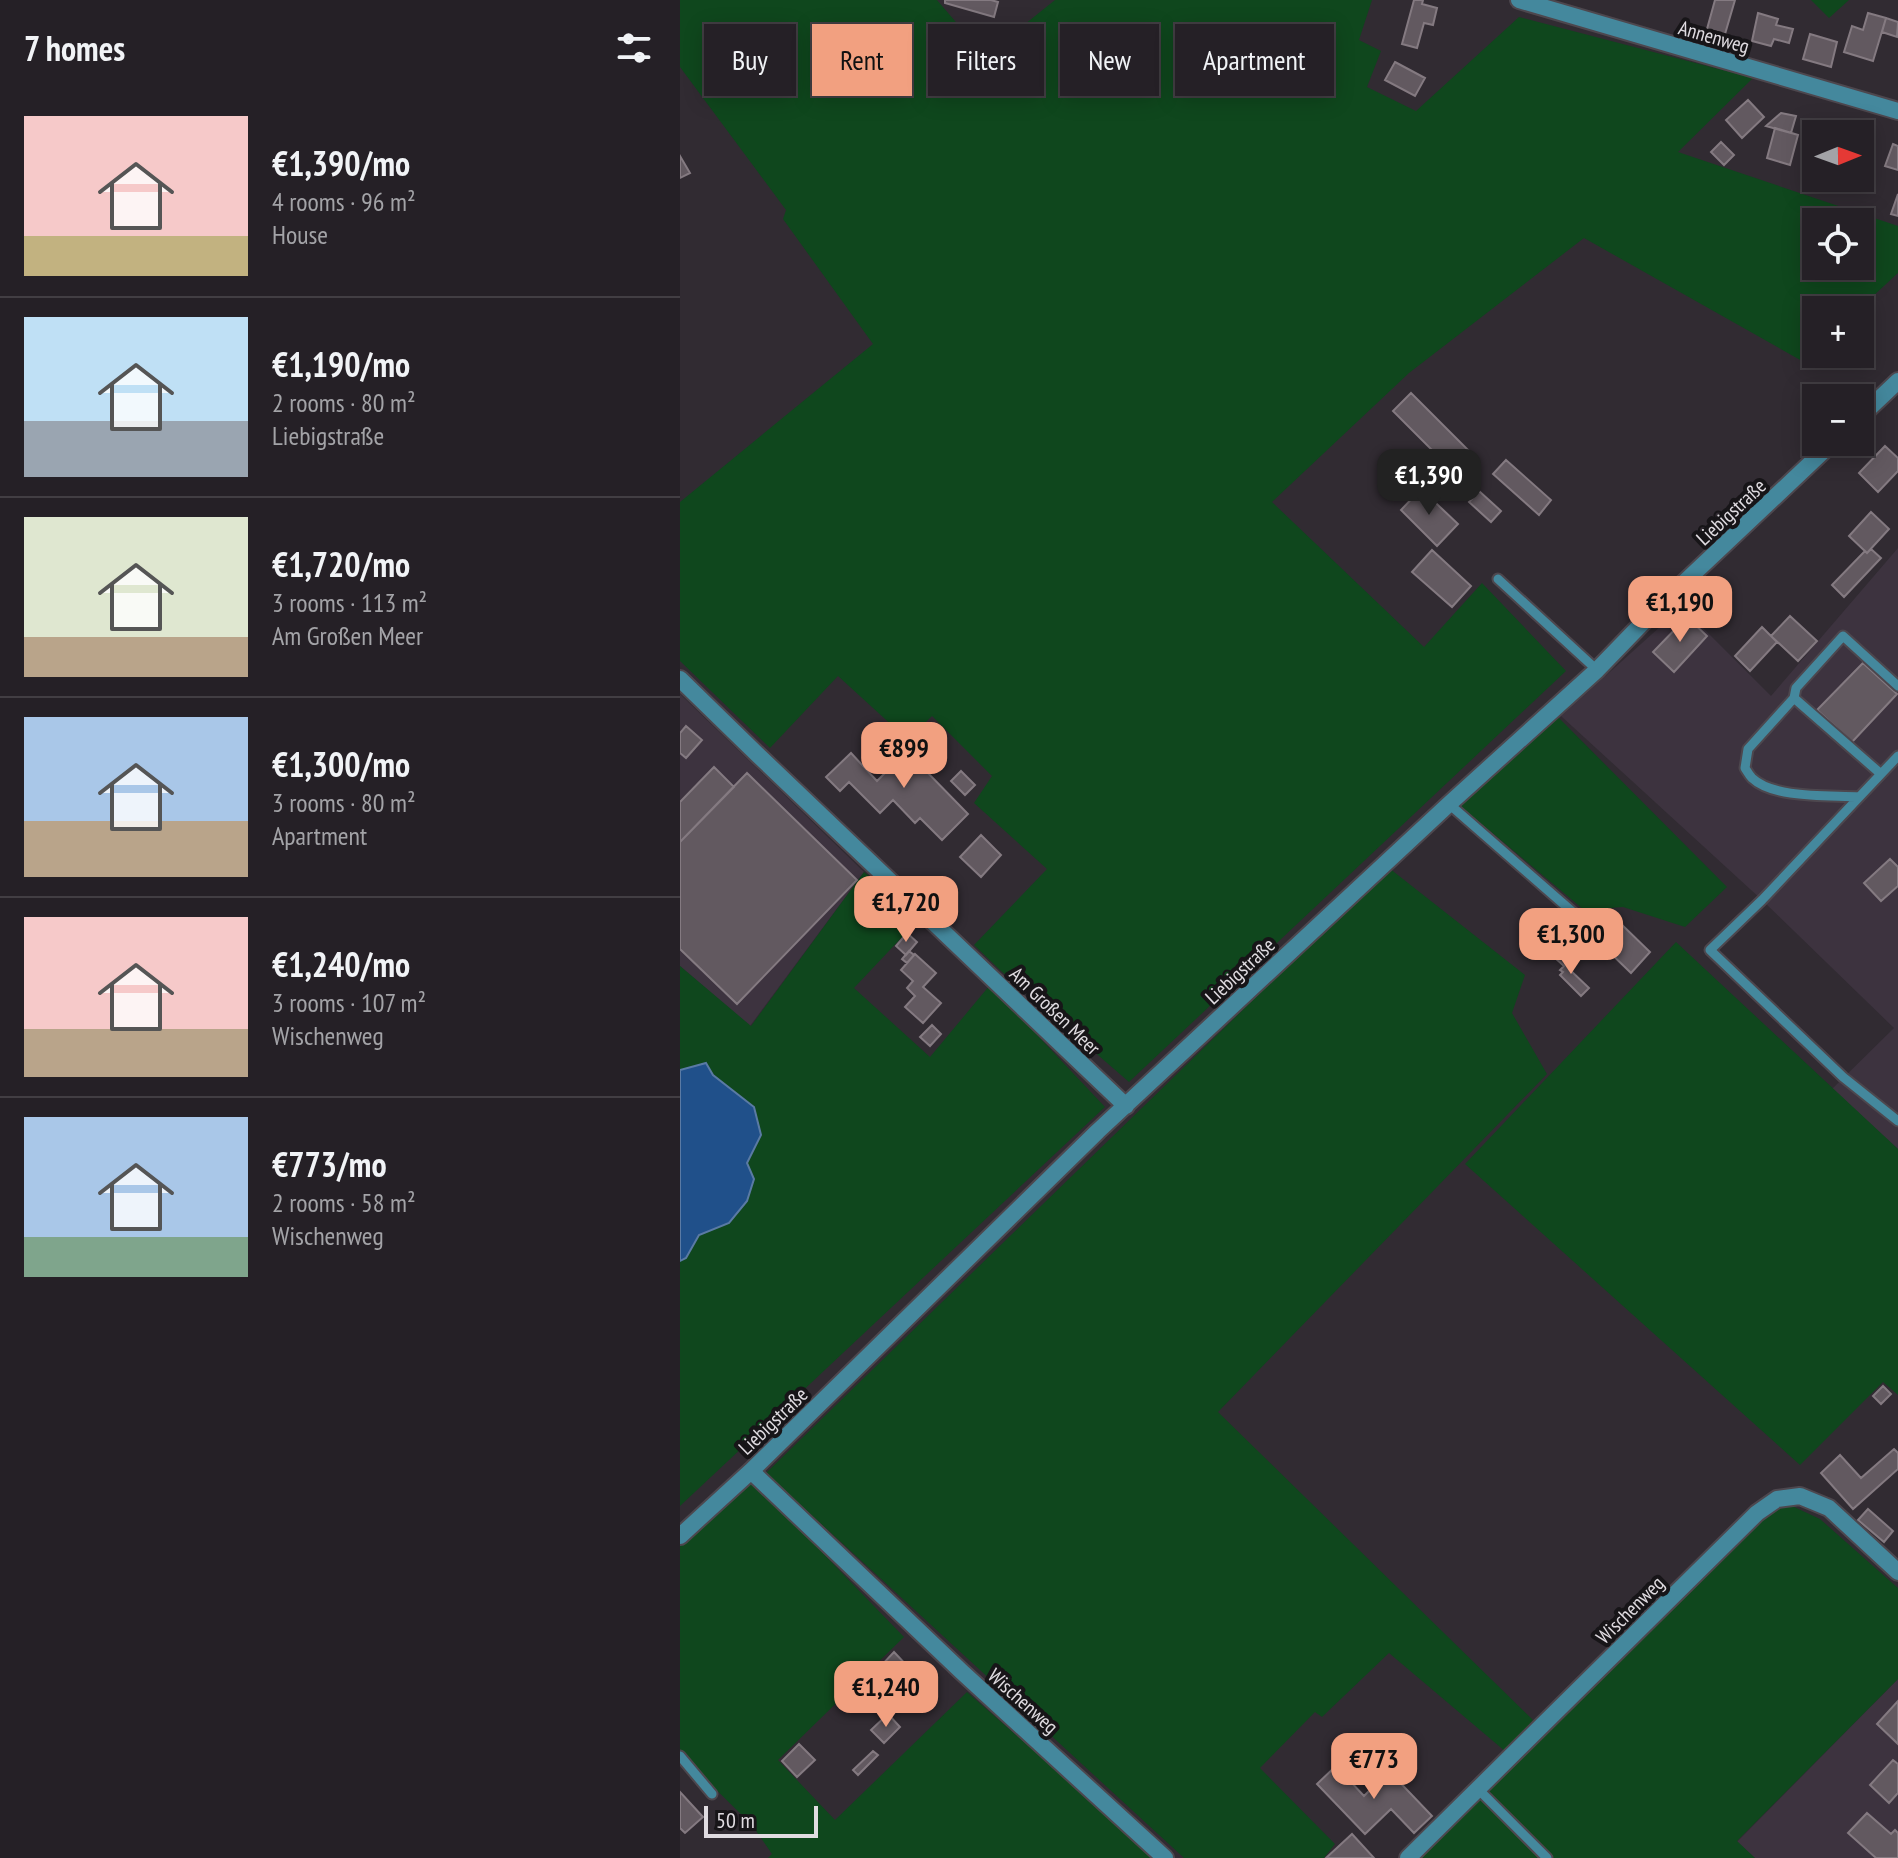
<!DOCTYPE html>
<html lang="en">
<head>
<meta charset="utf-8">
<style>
  body { margin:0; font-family:"PT Sans Narrow",sans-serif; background:#312d32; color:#f1f3f6; height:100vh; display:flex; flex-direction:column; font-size:30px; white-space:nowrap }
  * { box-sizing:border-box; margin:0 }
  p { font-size:26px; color:#a3a3a7 }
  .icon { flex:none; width:44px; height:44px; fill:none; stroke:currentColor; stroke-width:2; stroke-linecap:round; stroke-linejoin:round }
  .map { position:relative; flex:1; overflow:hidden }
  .details { display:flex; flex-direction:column; background:#252026; width:680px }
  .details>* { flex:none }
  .hud { position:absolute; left:24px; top:24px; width:760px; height:72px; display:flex; gap:16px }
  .needle { width:52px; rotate:89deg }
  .tools { position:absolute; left:1122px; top:120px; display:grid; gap:16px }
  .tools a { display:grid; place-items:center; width:72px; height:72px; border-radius:0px; background:#252026; box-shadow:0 4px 20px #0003,0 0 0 2px #423e43; font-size:40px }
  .scale { position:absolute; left:24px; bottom:20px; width:114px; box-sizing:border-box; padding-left:8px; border:4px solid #e0dce1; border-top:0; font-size:22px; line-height:28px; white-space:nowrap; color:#e0dce1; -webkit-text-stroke:6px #171518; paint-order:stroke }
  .price { position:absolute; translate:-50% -68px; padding:0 18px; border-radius:16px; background:#f2a080; color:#111; font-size:26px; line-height:52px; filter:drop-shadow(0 2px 4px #0008) }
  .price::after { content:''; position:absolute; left:50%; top:48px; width:24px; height:18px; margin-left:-12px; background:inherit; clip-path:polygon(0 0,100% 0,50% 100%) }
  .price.active { background:#222; color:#fff }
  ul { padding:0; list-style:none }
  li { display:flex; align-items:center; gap:24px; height:200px; padding:0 24px }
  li+li { border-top:2px solid #423e43 }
  li span { display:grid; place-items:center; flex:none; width:224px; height:160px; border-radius:0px; color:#555 }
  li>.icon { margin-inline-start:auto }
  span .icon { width:96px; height:96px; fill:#fffc; stroke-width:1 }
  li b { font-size:34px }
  h2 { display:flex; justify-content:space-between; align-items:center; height:96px; padding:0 24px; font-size:34px }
  .tag { padding:0 28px; border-radius:0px; background:#252026; box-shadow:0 4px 20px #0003,0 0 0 2px #423e43; font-size:28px; line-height:72px }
  .tag.active { background:#f2a080; color:#111 }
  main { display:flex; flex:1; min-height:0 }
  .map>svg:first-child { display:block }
  .built { fill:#3d333f }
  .green { fill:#0f471d; fill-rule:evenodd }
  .water { fill:#20508a; stroke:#5a7aa4; stroke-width:2 }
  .building { fill:#625960; stroke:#847a81; stroke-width:2 }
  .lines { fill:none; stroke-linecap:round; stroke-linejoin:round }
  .lane-casing { stroke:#4d474e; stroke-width:13 }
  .street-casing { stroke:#4d474e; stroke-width:20 }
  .lane { stroke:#44889d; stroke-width:9 }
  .street { stroke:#44889d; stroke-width:16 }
  .labels { text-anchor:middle; stroke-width:8; stroke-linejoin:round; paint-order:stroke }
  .street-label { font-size:20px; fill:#e0dce1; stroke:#171518 }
</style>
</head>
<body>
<main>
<section class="details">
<h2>7 homes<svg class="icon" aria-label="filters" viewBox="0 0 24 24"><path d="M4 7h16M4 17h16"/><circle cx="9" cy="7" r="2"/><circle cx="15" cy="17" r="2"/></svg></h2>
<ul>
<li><span style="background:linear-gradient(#f6c9c9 75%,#c2b280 0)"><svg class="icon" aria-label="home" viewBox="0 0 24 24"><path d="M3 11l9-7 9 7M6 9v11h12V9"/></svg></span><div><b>€1,390/mo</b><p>4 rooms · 96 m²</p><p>House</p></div></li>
<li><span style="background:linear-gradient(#bfe0f5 65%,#9aa5b1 0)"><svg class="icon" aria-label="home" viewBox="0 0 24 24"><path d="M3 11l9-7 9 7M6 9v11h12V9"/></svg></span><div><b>€1,190/mo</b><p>2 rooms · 80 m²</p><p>Liebigstraße</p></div></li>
<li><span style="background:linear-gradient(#dfe7d0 75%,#b9a48a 0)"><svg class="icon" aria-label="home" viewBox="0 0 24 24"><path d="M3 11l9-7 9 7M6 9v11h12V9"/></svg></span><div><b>€1,720/mo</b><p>3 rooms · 113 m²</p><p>Am Großen Meer</p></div></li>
<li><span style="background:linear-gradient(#a9c7e8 65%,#b9a48a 0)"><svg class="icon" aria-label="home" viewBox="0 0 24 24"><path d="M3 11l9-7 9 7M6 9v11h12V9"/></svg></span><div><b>€1,300/mo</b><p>3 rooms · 80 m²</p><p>Apartment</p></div></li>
<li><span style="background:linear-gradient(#f6c9c9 70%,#b9a48a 0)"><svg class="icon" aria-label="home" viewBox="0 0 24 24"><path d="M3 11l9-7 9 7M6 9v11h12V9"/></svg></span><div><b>€1,240/mo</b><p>3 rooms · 107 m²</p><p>Wischenweg</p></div></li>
<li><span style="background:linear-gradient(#a9c7e8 75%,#7fa58c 0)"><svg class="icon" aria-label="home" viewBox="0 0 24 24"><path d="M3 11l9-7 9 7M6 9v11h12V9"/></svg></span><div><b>€773/mo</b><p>2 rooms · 58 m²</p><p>Wischenweg</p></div></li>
</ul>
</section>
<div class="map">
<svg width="1218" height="1858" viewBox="0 0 1218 1858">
  <rect width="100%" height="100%" fill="#312b32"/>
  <!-- built -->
  <path class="built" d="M 1218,548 L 1218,1149 L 1152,1089 L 1214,1028 L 1082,900 L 881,716 L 1002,607 L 1091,696 Z
    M 0,694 L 184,872 L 70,1026 L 0,966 Z
    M 1218,1679 L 1218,1858 L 1075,1858 L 1057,1842 Z"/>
  <!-- green -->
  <path class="green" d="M 0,0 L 257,0 L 305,56 L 375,0 L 692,0 L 679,40 L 701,51 L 687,87 L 736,111 L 839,17 L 1073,78 L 998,152 L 1218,226 L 1218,273 L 1178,310 L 1136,310 L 1136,348 L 1122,361 L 904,238 L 729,373 L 592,502 L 744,647 L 802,583 L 886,671 L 449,1082 L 321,971 L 294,945 L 367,869 L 294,803 L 312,776 L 252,716 L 228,740 L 158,676 L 90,748 L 0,661 L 0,502 L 193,344 L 103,219 L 106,210 L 0,67 ZM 1136,222 L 1180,222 L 1180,266 L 1136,266 Z
    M 1131,0 L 1169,0 L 1149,18 Z
    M 877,716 L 1047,887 L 1005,927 L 943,907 L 904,910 L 778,804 Z
    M 709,868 L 845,975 L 832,1013 L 867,1074 L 538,1412 L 853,1720 L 826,1752 L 709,1653 L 642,1717 L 635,1712 L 580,1768 L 655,1844 L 644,1858 L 504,1858 L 86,1473 Z
    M 184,872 L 241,917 L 174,988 L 250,1057 L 310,985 L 425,1107 L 0,1506 L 0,1261 L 6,1258 L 19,1234 L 49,1223 L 67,1164 L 81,1135 L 48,1087 L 33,1074 L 26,1064 L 0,1070 L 0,966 L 71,1026 Z
    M 996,942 L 1218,1149 L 1218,1395 L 1203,1382 L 1120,1465 L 785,1164 Z
    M 71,1479 L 224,1637 L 98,1760 L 155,1820 L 287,1692 L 476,1858 L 88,1858 L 92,1854 L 72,1825 L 0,1754 L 0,1543 Z
    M 1110,1505 L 1140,1519 L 1218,1588 L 1218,1679 L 1057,1841 L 1075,1858 L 741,1858 L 1093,1508 Z"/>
  <!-- water -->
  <path class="water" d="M 26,1063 L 33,1075 L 74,1107 L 81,1135 L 67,1163 L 74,1179 L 67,1201 L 49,1223 L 19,1235 L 6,1258 L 0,1261 L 0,1070 Z"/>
  <!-- building -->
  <path class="building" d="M 265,0 L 311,0 L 318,2 L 314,17 L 265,3 Z
    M 734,0 L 743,0 L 742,4 L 757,8 L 753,25 L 744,23 L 737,48 L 722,44 Z
    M 1035,0 L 1055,0 L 1045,34 L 1027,29 Z
    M 1078,13 L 1098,19 L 1096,25 L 1113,29 L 1109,43 L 1094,39 L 1091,46 L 1072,41 Z
    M 1188,13 L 1206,18 L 1193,61 L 1164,52 L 1172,26 L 1183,30 Z
    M 1206,18 L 1218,22 L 1217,37 L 1202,32 Z
    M 1130,34 L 1157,42 L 1151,67 L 1123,59 Z
    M 715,62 L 745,78 L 735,96 L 705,80 Z
    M 1068,100 L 1084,117 L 1062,138 L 1046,120 Z
    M 1101,113 L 1116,116 L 1111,133 L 1086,126 Z
    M 1095,128 L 1118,135 L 1110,165 L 1087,158 Z
    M 1041,142 L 1054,155 L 1044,165 L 1031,152 Z
    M 1213,144 L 1218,146 L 1218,170 L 1205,166 Z
    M 0,156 L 10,173 L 0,178 Z
    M 1218,194 L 1218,216 L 1211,214 Z
    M 731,393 L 792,454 L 774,472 L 713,411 Z
    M 1205,446 L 1218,458 L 1218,471 L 1198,492 L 1179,473 Z
    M 826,460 L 871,500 L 859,515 L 813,474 Z
    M 741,489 L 778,524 L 757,546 L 721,510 Z
    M 799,491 L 821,511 L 811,522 L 789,502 Z
    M 1191,512 L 1209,529 L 1187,553 L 1169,536 Z
    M 1191,549 L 1201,558 L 1164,597 L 1152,585 L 1185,551 L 1187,553 Z
    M 752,550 L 791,586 L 772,607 L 732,572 Z
    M 1110,616 L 1137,641 L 1118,661 L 1091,636 Z
    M 1007,617 L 1027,636 L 994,672 L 973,652 Z
    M 1082,627 L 1097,642 L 1070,671 L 1055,656 Z
    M 1183,663 L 1217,694 L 1172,742 L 1137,710 Z
    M 6,726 L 22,740 L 6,758 L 0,753 L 0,733 Z
    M 239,746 L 253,760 L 244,769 L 288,814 L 262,840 L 240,818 L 235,823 L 213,800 L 200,813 L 169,782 L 160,791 L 146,777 L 171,753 L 197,781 L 227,751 L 231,755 Z
    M 34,767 L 54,787 L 0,842 L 0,802 Z
    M 281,771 L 295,785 L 285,795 L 271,781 Z
    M 67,773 L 177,880 L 57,1004 L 0,949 L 0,842 Z
    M 301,835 L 321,855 L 301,877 L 280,857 Z
    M 1210,859 L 1218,867 L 1218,886 L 1201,901 L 1184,883 Z
    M 880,919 L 910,947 L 893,965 L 863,937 Z
    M 938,921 L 970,952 L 951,973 L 918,941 Z
    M 227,933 L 237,942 L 226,955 L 216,946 Z
    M 229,951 L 234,955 L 227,963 L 222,959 Z
    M 880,953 L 893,965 L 889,969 L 909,988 L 901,996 L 880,975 L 883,972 L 880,970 L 884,966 L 875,958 Z
    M 235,954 L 256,973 L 243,987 L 261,1003 L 243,1023 L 225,1007 L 235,996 L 227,988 L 233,981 L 221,970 Z
    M 252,1025 L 261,1034 L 250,1046 L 240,1037 Z
    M 1203,1386 L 1211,1394 L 1201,1404 L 1193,1396 Z
    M 1214,1449 L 1218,1453 L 1218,1469 L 1173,1509 L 1141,1473 L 1160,1455 L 1181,1478 Z
    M 1188,1509 L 1213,1531 L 1204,1542 L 1178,1520 Z
    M 214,1652 L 230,1669 L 215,1683 L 200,1667 Z
    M 213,1680 L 215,1683 L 217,1681 L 232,1696 L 210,1717 L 200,1706 L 206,1700 L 199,1693 Z
    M 1218,1701 L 1218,1744 L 1197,1724 Z
    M 208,1714 L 220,1727 L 204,1743 L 191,1730 Z
    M 119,1744 L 135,1760 L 117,1777 L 102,1761 Z
    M 193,1751 L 198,1755 L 178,1775 L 173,1770 Z
    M 1213,1760 L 1218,1764 L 1218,1793 L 1209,1803 L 1190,1785 Z
    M 656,1766 L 684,1796 L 709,1771 L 752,1816 L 734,1833 L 711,1809 L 685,1834 L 637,1784 Z
    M 0,1792 L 23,1817 L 5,1833 L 0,1828 Z
    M 1187,1813 L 1211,1834 L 1215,1830 L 1218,1833 L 1218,1858 L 1196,1858 L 1168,1833 Z
    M 672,1834 L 694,1858 L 646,1858 Z"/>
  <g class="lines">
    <!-- lane casing -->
    <g class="lane-casing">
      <path id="lane" d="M 818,579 L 917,670
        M 1114,698 L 1068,749 L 1065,768 C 1067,771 1069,775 1072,778 C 1094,799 1150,795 1179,797
        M 1218,756 L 1082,900 L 1030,950 L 1163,1077 L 1218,1121
        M 1201,774 L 1114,698 L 1116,688 L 1163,636 L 1218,686
        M 769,804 L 903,921
        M 0,1756 L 32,1794
        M 798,1789 L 867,1858"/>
    </g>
    <!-- street casing -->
    <g class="street-casing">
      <path id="street" d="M 839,0 L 1218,111
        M 1180,417 L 1218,381
        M 0,679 L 79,756 L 446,1106
        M 71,1471 L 282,1672 L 485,1858
        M 0,1536 L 71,1471 L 418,1131 L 769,804 L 917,670 L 976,609 L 1153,442
        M 728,1858 L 1077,1513 L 1097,1499 L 1120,1496 L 1149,1508 L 1218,1572"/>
    </g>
    <!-- lane -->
    <use href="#lane" class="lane"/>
    <!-- street -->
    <use href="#street" class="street"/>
  </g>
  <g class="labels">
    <!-- street labels -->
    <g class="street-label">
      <text transform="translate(1034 37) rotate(16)" y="7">Annenweg</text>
      <text transform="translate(1051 512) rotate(-43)" y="7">Liebigstraße</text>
      <text transform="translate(560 971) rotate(-43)" y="7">Liebigstraße</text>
      <text transform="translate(375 1011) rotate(44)" y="7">Am Großen Meer</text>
      <text transform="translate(93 1421) rotate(-44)" y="7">Liebigstraße</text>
      <text transform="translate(950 1610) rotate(-45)" y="7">Wischenweg</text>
      <text transform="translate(343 1701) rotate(42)" y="7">Wischenweg</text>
    </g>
  </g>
</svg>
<div class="tools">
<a><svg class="needle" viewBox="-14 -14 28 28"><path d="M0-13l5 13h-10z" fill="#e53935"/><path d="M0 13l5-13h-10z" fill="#a3a3a7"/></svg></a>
<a><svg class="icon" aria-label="locate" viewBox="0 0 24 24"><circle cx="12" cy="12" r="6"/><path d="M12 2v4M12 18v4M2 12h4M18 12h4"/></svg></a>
<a>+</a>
<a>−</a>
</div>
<div class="scale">50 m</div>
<b class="price active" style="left:749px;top:517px">€1,390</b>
<b class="price" style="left:1000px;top:644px">€1,190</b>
<b class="price" style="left:224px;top:790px">€899</b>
<b class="price" style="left:226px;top:944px">€1,720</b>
<b class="price" style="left:891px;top:976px">€1,300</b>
<b class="price" style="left:206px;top:1729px">€1,240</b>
<b class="price" style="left:694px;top:1801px">€773</b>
<div class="hud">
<a class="tag">Buy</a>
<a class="tag active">Rent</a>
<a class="tag">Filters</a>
<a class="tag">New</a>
<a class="tag">Apartment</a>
</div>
</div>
</main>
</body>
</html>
